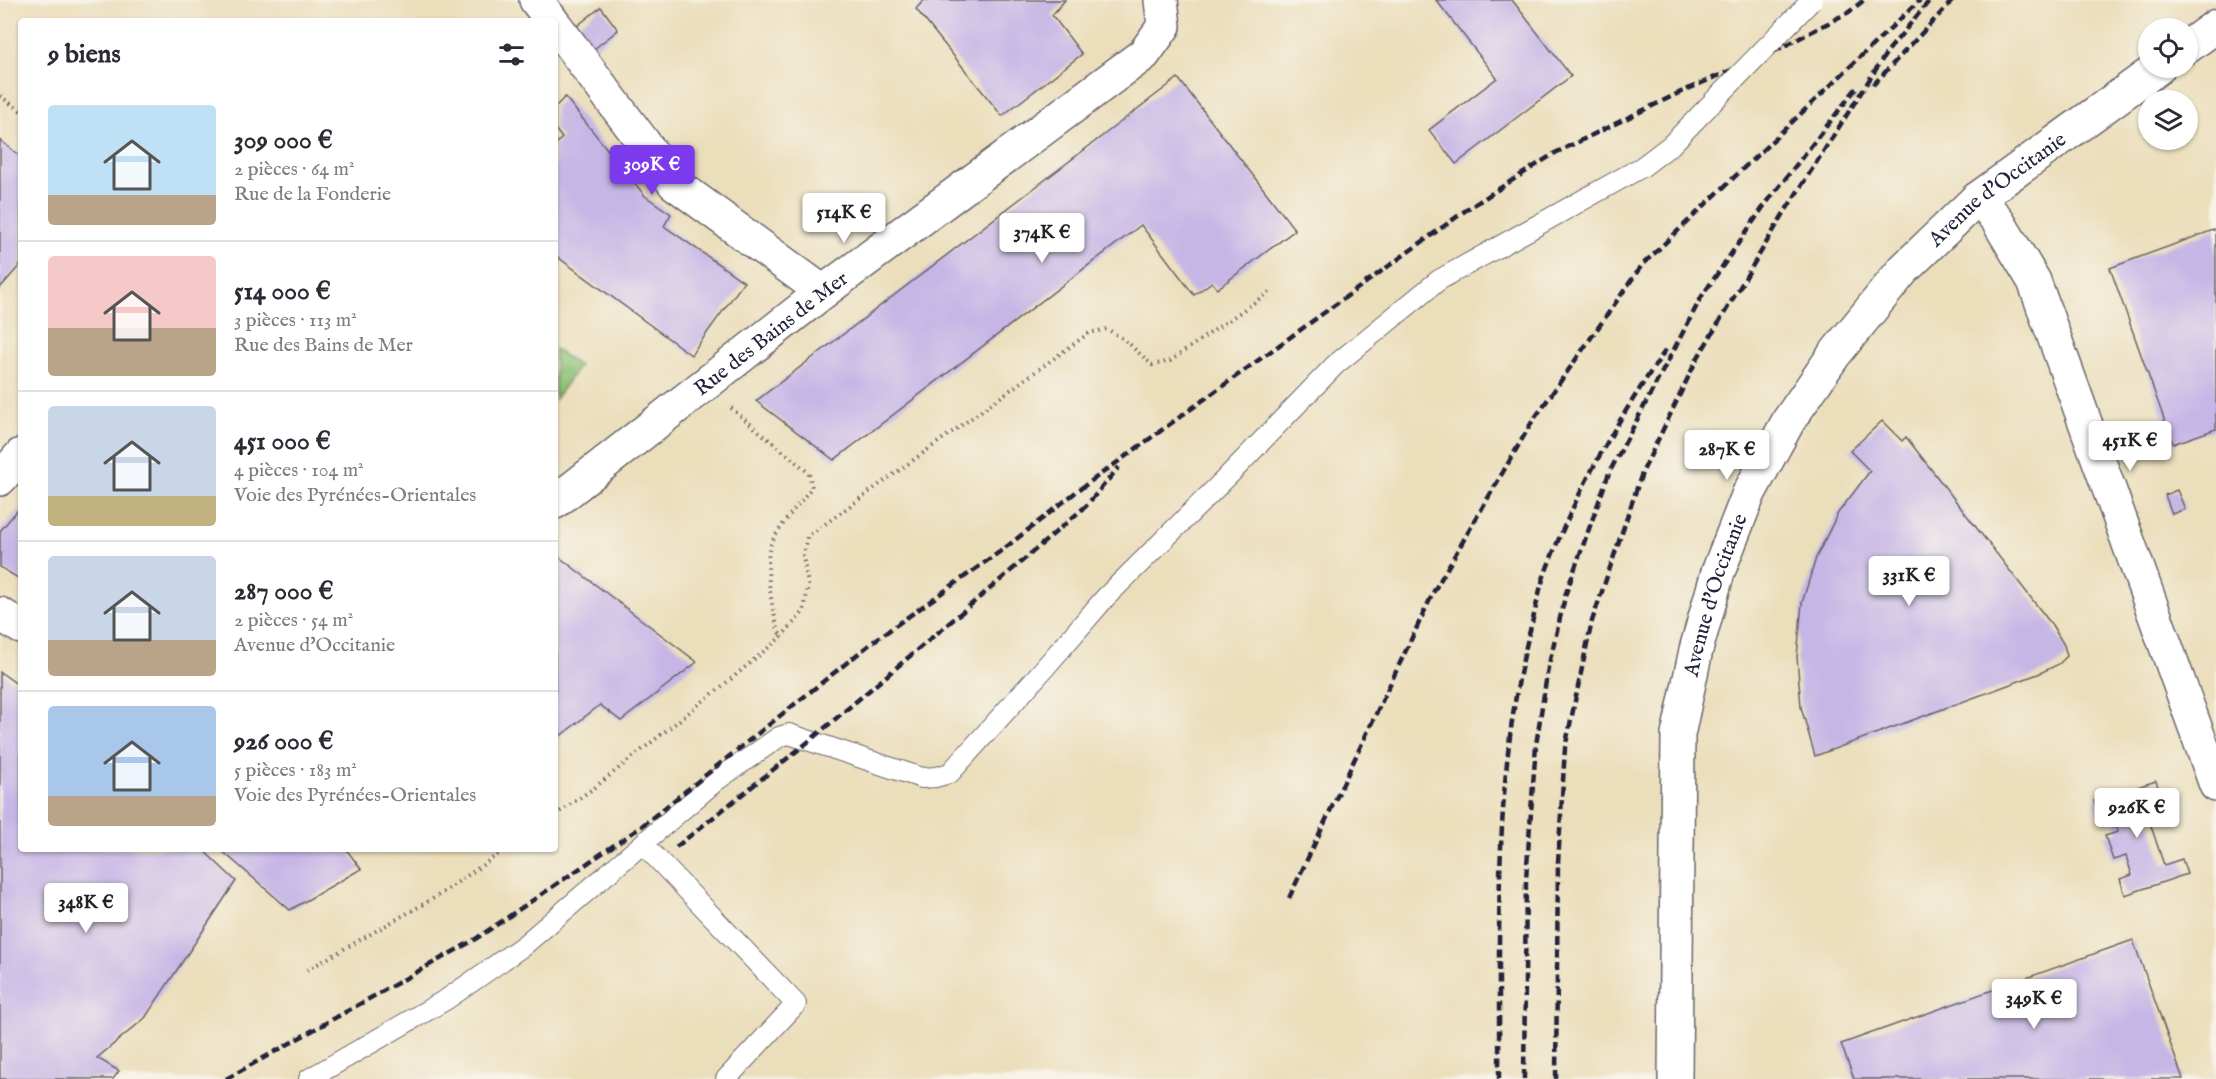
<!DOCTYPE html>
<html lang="fr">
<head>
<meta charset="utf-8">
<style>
  body { margin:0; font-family:"IM FELL English",serif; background:#f2f2f3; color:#2b2b33; height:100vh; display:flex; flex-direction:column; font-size:22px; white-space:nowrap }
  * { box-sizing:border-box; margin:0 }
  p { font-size:20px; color:#7c7c81 }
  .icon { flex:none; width:33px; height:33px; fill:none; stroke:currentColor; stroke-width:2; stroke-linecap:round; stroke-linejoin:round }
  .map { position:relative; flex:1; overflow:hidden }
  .details { position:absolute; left:18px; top:18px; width:540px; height:834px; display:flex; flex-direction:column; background:#fff; border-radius:6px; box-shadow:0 2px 4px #0004 }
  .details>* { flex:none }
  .fabs { position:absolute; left:2138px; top:18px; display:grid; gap:12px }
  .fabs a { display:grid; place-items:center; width:60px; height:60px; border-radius:50%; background:#fff; box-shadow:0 2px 4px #0004; font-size:30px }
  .price { position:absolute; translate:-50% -51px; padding:0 14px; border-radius:6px; background:#fff; color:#222; font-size:20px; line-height:39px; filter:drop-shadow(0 2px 3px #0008) }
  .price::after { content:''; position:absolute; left:50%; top:36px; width:18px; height:14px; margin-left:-9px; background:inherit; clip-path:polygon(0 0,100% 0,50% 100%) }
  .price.selected { background:#7c3aed; color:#fff }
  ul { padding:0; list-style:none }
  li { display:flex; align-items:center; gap:18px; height:150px; padding:0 30px }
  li+li { border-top:2px solid #e1e1e2 }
  li span { display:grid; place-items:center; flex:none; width:168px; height:120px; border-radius:6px; color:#555 }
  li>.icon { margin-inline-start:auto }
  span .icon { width:72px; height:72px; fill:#fffc; stroke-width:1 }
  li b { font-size:26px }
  h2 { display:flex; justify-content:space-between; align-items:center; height:72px; padding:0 30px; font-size:26px }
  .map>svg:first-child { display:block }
  .park { fill:url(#park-crowns); stroke:#587258; stroke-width:1.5 }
  .building { fill:#c6b6e6 }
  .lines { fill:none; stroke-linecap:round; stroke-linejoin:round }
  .lane-casing { stroke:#686468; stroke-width:22 }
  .street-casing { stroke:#686468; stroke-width:36 }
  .path { stroke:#686468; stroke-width:4; stroke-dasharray:1.5 4.5; stroke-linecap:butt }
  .lane { stroke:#fff; stroke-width:20 }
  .street { stroke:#fff; stroke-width:33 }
  .rail { stroke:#22223b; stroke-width:4.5; stroke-dasharray:9 4.5; stroke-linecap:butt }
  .lane-bridge-casing { stroke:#686468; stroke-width:22; stroke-linecap:butt }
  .lane-bridge { stroke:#fff; stroke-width:20 }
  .labels { text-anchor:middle; stroke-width:6; stroke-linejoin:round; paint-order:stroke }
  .street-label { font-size:21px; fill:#22223b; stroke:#f7f3e8 }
</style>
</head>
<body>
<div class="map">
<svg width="2216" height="1079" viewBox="0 0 2216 1079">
  <defs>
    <pattern id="park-crowns" width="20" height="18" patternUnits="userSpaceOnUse" patternTransform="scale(1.5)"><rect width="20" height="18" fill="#8ec376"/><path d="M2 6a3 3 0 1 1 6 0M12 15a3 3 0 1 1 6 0" fill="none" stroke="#7aa767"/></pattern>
  </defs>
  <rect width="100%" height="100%" fill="#f7f3e8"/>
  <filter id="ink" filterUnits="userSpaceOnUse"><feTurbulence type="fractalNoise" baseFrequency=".0167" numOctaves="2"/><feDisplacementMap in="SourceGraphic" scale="12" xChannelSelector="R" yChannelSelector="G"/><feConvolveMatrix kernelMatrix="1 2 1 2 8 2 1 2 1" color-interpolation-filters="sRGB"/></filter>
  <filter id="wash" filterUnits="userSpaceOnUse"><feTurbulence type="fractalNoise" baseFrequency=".008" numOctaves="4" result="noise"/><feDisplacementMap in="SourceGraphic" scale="24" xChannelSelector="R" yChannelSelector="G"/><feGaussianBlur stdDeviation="1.35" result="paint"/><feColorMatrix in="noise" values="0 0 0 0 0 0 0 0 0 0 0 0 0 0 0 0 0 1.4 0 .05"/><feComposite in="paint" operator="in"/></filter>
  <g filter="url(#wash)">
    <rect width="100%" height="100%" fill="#ebdebb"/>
    <!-- park -->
    <path class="park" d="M 555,349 L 579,366 L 555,399 Z"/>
    <g id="blocks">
      <!-- building -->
      <path class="building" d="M 924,0 L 1065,0 L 1052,15 L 1082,54 L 1002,116 L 916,9 Z
        M 1436,0 L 1512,0 L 1571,76 L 1456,164 L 1429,130 L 1497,78 Z
        M 601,7 L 618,30 L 594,49 L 577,26 Z
        M 1178,78 L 1295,230 L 1217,289 L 1212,282 L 1194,295 L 1141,225 L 834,460 L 756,401 Z
        M 565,97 L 645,196 L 671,214 L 664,226 L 744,282 L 691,355 L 555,255 L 555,145 L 562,138 L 555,129 L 555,107 Z
        M 0,140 L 21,157 L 21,264 L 0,288 Z
        M 2216,229 L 2216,429 L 2173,444 L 2110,268 Z
        M 1882,421 L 1902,441 L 1906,437 L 2052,625 L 2064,645 L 2067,656 L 2059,664 L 2038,674 L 1815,756 L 1801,707 L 1797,657 L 1802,603 L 1816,558 L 1838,513 L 1870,471 L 1850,451 Z
        M 2177,490 L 2185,509 L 2172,514 L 2165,495 Z
        M 21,506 L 21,580 L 0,567 L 0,531 Z
        M 555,554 L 697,662 L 621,721 L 600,705 L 555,740 Z
        M 0,672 L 21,687 L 21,849 L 202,849 L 236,881 L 145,1018 L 97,1058 L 119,1071 L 113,1079 L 0,1079 Z
        M 2156,781 L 2161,796 L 2143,802 L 2164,865 L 2182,859 L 2187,874 L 2125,895 L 2120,879 L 2132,875 L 2126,856 L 2113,860 L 2105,836 L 2118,832 L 2112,813 L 2099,817 L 2094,801 Z
        M 220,849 L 346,849 L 361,869 L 290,910 Z
        M 2133,940 L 2183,1079 L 1854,1079 L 1841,1044 Z"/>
    </g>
  </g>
  <g filter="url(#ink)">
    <use href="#blocks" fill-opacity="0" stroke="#686468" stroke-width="1.5"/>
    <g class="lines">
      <!-- lane casing -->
      <g class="lane-casing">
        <path id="lane" d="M 643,844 L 796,1004 L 726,1079
          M 309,1079 L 447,999 L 523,946 L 717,780 L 779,737 L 789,734 L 922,778 L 936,777 L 950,773 L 1042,671 L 1105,598 L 1228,476 L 1335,365 L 1439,280 L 1642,167 L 1671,145"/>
      </g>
      <!-- street casing -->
      <g class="street-casing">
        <g id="street">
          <path d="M 536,0 L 552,21"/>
          <path d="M 555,25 L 674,183 L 823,292"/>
          <path d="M 2187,47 L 2216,26"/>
          <path d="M 1977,199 L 1996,218 L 2034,281 L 2216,785"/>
          <path d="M 0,479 L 21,455"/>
          <path id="s1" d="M 555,502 L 823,292 L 1144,54 L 1164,26 L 1161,0"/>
          <path d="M 0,614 L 21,627"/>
          <path id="s2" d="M 1675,1079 L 1678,735 L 1696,650 L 1718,572 L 1749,493 L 1789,420 L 1834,355 L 1903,270 L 1977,199 L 2158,68"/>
        </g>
      </g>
      <!-- path -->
      <path class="path" d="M 0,96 L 21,111
        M 731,408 L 809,473 L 812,487 C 801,501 778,528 771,544 C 763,563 773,618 781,637
        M 555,815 L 594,788 L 731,679 L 781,637 L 804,611 L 808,585 L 803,556 L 807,537 L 1089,333 L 1107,329 L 1125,340 L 1152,365 L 1170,361 L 1272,290
        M 307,970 L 436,897 L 506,849"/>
      <!-- lane -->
      <use href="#lane" class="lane"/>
      <!-- street -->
      <use href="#street" class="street"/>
      <!-- rail -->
      <path class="rail" d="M 1873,85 L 1953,0
        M 676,847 L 808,742 L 999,581 L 1086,506 L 1119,467
        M 1289,898 L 1434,591 L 1532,422 L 1642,265 L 1920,0
        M 226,1079 L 474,940 L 638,829 L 874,641 L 1005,548 L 1076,492 L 1469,208 L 1555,153 L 1681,92 L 1775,51 L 1849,12 L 1864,0
        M 1499,1079 C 1500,925 1492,768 1533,619 C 1537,603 1540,586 1546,571 C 1576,491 1619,417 1667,348
        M 1524,1079 L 1526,879 L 1536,745 L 1548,668 L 1566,593 L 1609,473 L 1702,296 L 1764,206 L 1858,86
        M 1556,1079 L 1558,863 L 1565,748 L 1592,621 L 1642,473 L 1697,359 L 1784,213 L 1887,52 L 1930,0"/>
      <!-- lane-bridge casing -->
      <g class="lane-bridge-casing">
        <path id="lane-bridge" d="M 1671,145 L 1812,0"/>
      </g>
      <!-- lane-bridge -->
      <use href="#lane-bridge" class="lane-bridge"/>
    </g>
  </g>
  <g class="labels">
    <!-- street labels -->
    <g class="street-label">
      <text dy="7" stroke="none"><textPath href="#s2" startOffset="993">Avenue d'Occitanie</textPath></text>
      <text dy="7" stroke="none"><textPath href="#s1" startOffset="274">Rue des Bains de Mer</textPath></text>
      <text dy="7" stroke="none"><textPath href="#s2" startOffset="489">Avenue d'Occitanie</textPath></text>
    </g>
  </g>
</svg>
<div class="fabs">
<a><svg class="icon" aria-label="locate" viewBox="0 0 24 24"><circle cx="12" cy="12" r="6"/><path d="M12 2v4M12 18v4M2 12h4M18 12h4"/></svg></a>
<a><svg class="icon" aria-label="layers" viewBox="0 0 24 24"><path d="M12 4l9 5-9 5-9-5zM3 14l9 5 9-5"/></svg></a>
</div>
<b class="price selected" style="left:652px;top:196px">309K €</b>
<b class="price" style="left:844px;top:244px">514K €</b>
<b class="price" style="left:1042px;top:264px">374K €</b>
<b class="price" style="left:2130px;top:472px">451K €</b>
<b class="price" style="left:1727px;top:481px">287K €</b>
<b class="price" style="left:1909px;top:607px">331K €</b>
<b class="price" style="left:2137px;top:839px">926K €</b>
<b class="price" style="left:86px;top:934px">348K €</b>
<b class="price" style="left:2034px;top:1030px">349K €</b>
<section class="details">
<h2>9 biens<svg class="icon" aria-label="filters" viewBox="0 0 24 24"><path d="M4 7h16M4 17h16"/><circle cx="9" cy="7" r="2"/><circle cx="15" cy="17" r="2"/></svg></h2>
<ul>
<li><span style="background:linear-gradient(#bfe0f5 75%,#b9a48a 0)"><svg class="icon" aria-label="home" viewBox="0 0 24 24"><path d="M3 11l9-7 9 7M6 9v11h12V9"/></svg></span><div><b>309 000 €</b><p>2 pièces · 64 m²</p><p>Rue de la Fonderie</p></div></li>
<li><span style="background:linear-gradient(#f6c9c9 60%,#b9a48a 0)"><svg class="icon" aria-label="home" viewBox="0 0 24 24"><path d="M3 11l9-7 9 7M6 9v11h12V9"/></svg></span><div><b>514 000 €</b><p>3 pièces · 113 m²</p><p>Rue des Bains de Mer</p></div></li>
<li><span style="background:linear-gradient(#c9d6e8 75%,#c2b280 0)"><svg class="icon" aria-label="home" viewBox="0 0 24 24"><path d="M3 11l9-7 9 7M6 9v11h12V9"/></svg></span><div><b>451 000 €</b><p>4 pièces · 104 m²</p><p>Voie des Pyrénées-Orientales</p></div></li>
<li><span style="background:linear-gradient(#c9d6e8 70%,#b9a48a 0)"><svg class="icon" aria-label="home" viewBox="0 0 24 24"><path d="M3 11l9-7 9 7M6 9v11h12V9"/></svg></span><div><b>287 000 €</b><p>2 pièces · 54 m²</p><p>Avenue d'Occitanie</p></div></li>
<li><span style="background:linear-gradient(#a9c7e8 75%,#b9a48a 0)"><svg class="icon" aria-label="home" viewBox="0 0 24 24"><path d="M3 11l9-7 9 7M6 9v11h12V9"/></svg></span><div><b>926 000 €</b><p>5 pièces · 183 m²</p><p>Voie des Pyrénées-Orientales</p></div></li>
</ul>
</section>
</div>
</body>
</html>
